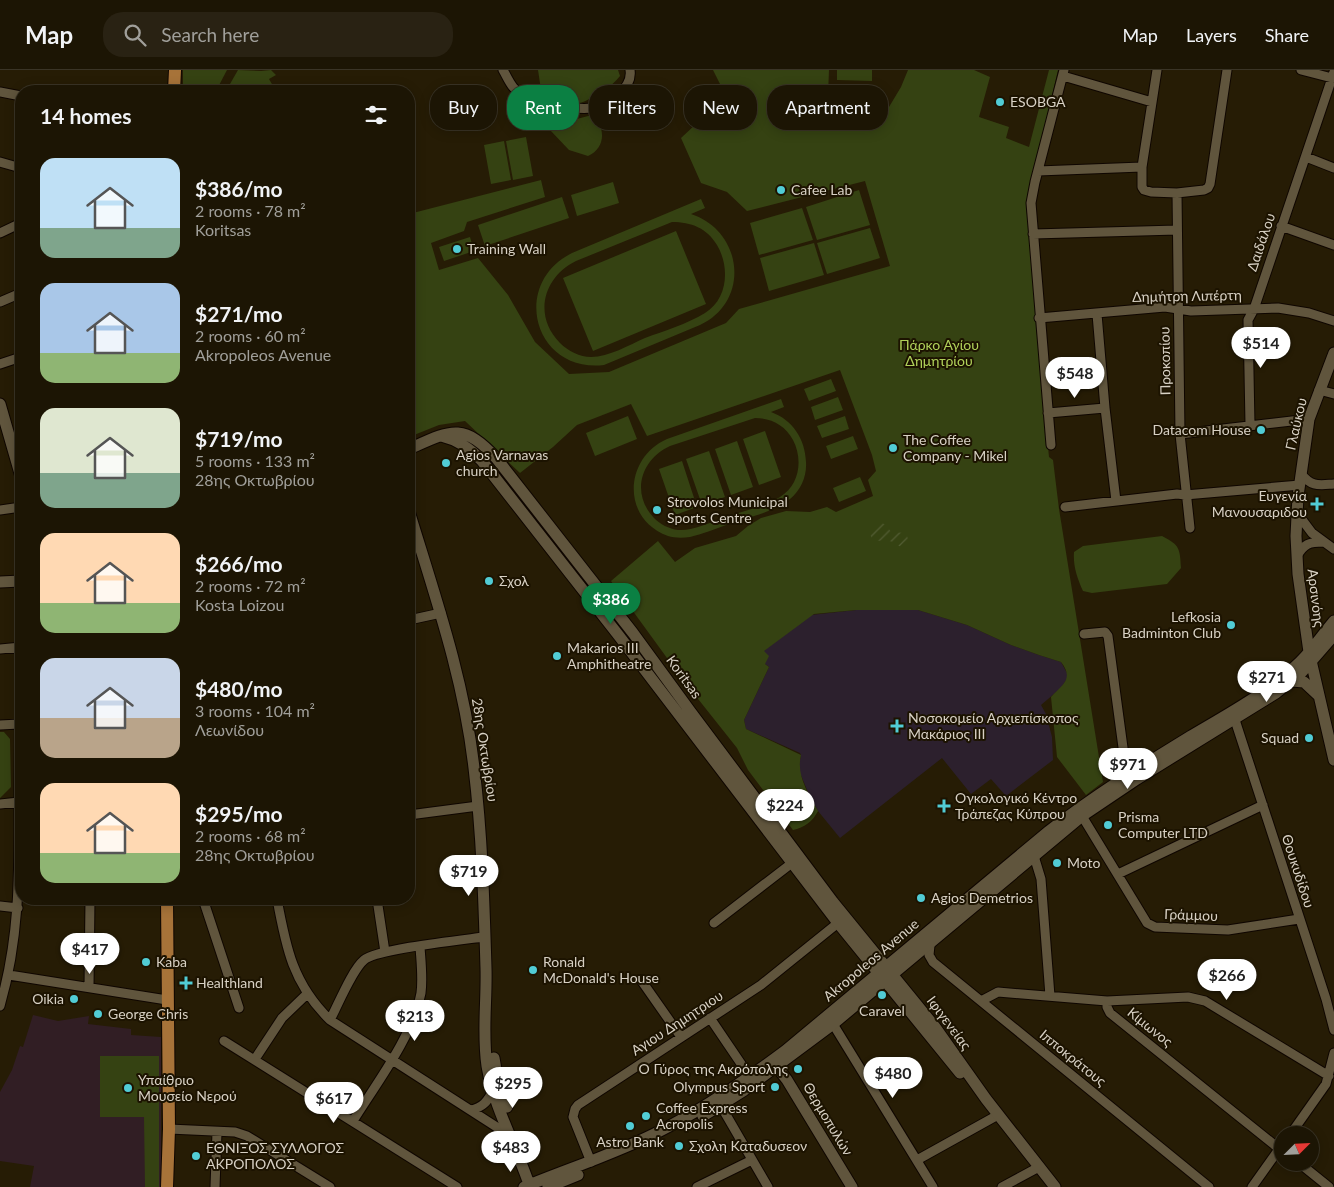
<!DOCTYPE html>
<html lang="en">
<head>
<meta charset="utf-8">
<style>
  body { margin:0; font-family:Lato,sans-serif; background:#292213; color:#f1f3f6; height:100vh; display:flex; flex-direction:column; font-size:19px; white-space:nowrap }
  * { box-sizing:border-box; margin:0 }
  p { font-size:16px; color:#a09f9a }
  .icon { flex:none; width:28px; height:28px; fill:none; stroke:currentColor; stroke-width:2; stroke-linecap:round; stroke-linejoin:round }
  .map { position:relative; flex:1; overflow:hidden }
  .side { position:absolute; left:15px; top:15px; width:400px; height:820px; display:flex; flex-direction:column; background:#1c1504; border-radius:20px; box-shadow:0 2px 12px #0003,0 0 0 1px #3a3426 }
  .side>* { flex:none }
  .guide { position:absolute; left:430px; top:15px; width:475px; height:45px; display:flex; gap:10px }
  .needle { width:32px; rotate:66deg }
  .controls { position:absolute; left:1274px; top:1056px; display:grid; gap:10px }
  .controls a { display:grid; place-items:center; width:45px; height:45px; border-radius:50%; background:#1c1504; box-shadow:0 2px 12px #0003,0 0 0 1px #3a3426; font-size:25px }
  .price { position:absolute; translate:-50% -42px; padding:0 11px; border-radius:18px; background:#fff; color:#222; font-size:16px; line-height:32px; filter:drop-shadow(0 1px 2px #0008) }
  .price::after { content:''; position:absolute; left:50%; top:30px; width:15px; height:11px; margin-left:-8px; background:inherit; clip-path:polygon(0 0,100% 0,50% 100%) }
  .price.active { background:#0b8043; color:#fff }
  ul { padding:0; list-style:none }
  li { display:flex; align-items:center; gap:15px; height:125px; padding:0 25px }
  li span { display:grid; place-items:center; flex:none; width:140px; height:100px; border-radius:15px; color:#555 }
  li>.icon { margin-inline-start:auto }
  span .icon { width:60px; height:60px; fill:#fffc; stroke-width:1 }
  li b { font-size:21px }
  h2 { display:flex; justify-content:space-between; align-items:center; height:60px; padding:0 25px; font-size:21px }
  .tag { padding:0 18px; border-radius:20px; background:#1c1504; box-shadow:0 2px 12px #0003,0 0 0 1px #3a3426; font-size:18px; line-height:45px }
  .tag.active { background:#0b8043; color:#fff }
  header { display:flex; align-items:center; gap:30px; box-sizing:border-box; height:70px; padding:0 25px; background:#1c1504; border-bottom:1px solid #3a3426 }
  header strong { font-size:24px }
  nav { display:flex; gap:28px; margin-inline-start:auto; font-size:18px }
  .search { width:350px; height:45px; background:#292213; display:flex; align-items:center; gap:12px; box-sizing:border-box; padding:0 18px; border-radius:20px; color:#a09f9a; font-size:19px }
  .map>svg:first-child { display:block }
  .industrial { fill:#311e24 }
  .medical { fill:#2c202d }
  .park { fill:#354212; fill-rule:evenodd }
  .garden { fill:url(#garden-furrows) }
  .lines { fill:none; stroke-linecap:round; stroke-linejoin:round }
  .street-casing { stroke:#0f0600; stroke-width:11 }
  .secondary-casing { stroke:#0f0600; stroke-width:13 }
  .primary-casing { stroke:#0f0600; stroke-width:14 }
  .street { stroke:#60553d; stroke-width:9 }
  .secondary { stroke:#60553d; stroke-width:11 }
  .primary { stroke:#a77339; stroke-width:12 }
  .poi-dot { fill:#51ccd5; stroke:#1c1300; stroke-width:2 }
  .labels { text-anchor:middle; stroke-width:4; stroke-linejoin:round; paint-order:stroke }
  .poi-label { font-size:14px; fill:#d8d1c4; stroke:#1c1300; text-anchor:start }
  .street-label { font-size:14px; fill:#d8d1c4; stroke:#1c1300 }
  .park-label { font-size:14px; fill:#b0d159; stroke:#1c1300 }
</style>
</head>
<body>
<header>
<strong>Map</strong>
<div class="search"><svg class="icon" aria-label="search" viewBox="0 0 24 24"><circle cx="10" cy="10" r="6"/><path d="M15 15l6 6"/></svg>Search here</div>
<nav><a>Map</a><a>Layers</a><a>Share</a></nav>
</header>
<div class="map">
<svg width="1334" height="1117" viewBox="0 0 1334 1117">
  <defs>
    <pattern id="garden-furrows" width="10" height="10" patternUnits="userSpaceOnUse" patternTransform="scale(1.25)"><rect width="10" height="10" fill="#354212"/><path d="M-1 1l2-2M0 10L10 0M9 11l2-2" fill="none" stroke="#525c33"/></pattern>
  </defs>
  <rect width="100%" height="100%" fill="#261c05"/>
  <!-- industrial -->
  <path class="industrial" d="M 33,945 L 58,951 L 89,946 L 88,954 L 131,959 L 131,965 L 161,967 L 161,1117 L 30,1117 L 34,1096 L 0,1091 L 0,1022 L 12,1000 L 20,976 L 23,977 Z"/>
  <!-- medical -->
  <path class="medical" d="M 856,540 L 918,540 L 967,555 L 1011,575 L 1039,585 L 1061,592 L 1067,603 L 1067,609 L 1061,618 L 1041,635 L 1046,644 L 1052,667 L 1053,690 L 1006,726 L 991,709 L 971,724 L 942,688 L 840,768 L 818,741 L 810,727 L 800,703 L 799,695 L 801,685 L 800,683 L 746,659 L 744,650 L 769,597 L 765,594 L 763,581 L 811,545 Z"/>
  <!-- park -->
  <path class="park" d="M 183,0 L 227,0 L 216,21 L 183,21 Z
    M 238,0 L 261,1 L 271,0 L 276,5 L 269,9 L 276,21 L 226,21 Z
    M 538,0 L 618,0 L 620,6 C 601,29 572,36 545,46 Z
    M 713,0 L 829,0 L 827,51 L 880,52 L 901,17 L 908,0 L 974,0 L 990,7 L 979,47 L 1009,57 L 1006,68 L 1029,77 L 1049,0 L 1058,0 L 1026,136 L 1035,207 L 1036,255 L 1049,387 L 1053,390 L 1059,439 L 1103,712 L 1086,725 L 1057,687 L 1051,627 C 1063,614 1074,609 1061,592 L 1039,585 L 1011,575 L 967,555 L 918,540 L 856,540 L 814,544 L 764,581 L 769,586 L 765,594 L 769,597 L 744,650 L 746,659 L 801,685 C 796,705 808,723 818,741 C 813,751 804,758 793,760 L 748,700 L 737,678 L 683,610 L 611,511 L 658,471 L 675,492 L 695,478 L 736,466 L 748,456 L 761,448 L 786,441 L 810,442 L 827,437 L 836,442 L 873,426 L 868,410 L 876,401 L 872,385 L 840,300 L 647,366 L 631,334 L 577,355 L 553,377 L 520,403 L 465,351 L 439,355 L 409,367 L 409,144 L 541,110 L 545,127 L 467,152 L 464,161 L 431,173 L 439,200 L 478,188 L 508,225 L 535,272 L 569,304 L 609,302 L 726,253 L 739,239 L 890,196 L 865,111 L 747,141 L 727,122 L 701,113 L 681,68 L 726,26 Z
    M 837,0 L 872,0 L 872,11 L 837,10 Z
    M 837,16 L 871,17 L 871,33 L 837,32 Z
    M 592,45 C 606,57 606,78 588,86 L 569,80 L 550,60 L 550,56 Z
    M 526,67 L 533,106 L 513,110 L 506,71 Z
    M 504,71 L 511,110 L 491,114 L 484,75 Z
    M 613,112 L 619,133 L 577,146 L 571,125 Z
    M 859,120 L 870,155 L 817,170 L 806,137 Z
    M 562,127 L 569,148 L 485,176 L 478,155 Z
    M 701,129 L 705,138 L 691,144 C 743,161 751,231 700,255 L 604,295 C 534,303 510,214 572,183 ZM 672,152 C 691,152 707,158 717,175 C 730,197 728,229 705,243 C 687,254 664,261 645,268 C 629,275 609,287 591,287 C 580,287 568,281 560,273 C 533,246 543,207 576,191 Z
    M 802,138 L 813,170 L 759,185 L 750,153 Z
    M 870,158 L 880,188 L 827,204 L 817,173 Z
    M 676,161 L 706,234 L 593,281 L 563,208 Z
    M 470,167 L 474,181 L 444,191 L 439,177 Z
    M 814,173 L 824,205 L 769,221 L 760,188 Z
    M 831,309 L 836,321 L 809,331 L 804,319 Z
    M 838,327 L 843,340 L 815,350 L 811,337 Z
    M 781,329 L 784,337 L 771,342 C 793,350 805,369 806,392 C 807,406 801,420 790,429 C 775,442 745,448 726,455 C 715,459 702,464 690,467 C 683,468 674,468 668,466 C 621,449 624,388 667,369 ZM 755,348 C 771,348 785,355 793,370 C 803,389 800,415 780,427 C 764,437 743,441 726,447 C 711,452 693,461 678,460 C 669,459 660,454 654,448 C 631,424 640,390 670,376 Z
    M 628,346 L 637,369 L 595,386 L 586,363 Z
    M 845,346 L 849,359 L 822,368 L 817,356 Z
    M 765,361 L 781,407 L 759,415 L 743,369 Z
    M 853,366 L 858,379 L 831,389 L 826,376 Z
    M 737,371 L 753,417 L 731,425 L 715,379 Z
    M 709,381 L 725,427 L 702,435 L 686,389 Z
    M 682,391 L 697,437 L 675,445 L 659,399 Z
    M 860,407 L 866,421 L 839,432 L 833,418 Z
    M 1162,466 C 1180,475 1180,479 1181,498 L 1167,514 L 1092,523 L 1083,521 C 1077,508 1073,496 1074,482 L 1083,476 Z
    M 0,662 L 4,662 L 10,669 L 11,717 L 0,728 Z
    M 100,986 L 159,986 L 159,1117 L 145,1117 L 144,1047 L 100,1047 Z"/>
  <!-- garden -->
  <path class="garden" d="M 882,453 L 886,455 L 891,462 L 906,463 L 909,472 L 905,477 C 898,478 896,472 889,471 C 883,469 879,473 872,469 L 870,464 L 872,457 Z"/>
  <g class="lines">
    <!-- street casing -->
    <g class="street-casing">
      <path id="street" d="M 503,0 C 506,5 509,12 513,17 C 526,33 573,40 593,38 C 609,37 633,17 630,0
        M 1157,0 L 1142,97 L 1142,117 L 1144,120 L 1151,122 L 1177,123 L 1204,120 L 1208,118 L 1210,114 L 1227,0
        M 1301,0 L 1332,8
        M 1063,6 L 1152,32
        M 0,22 L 21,26
        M 1306,87 L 1334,98
        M 0,92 L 21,98
        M 1038,101 L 1142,97
        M 1177,123 L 1180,364 L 1190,458
        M 1281,156 L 1334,175
        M 0,163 L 21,153
        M 1033,164 L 1177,160
        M 0,232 L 21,223
        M 1097,244 L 1105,338 L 1116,431
        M 1039,248 L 1165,237 L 1191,241 L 1278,238 L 1309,243 L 1334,251
        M 0,294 L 21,287
        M 1319,320 L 1334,324
        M 1048,343 L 1105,338
        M 1250,355 L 1248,250 L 1254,239 L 1334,2
        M 1180,364 L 1309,349
        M 1051,375 L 1031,133 L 1035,112 L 1064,0
        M 1301,404 C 1312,417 1318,415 1334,414
        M 1065,437 L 1177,424 L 1185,425 L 1300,415
        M 0,440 L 21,437
        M 1297,443 L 1312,463 L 1334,479
        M 1297,486 C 1304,474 1309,472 1323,472
        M 409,550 L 441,543
        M 1084,564 L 1105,562 L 1108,566 L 1124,685 L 1132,702
        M 0,579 L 21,577
        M 1235,650 L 1326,929 L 1334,960
        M 0,655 L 19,654
        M 0,734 L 19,732
        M 409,745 L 478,736
        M 1082,746 L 1147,853 L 1155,857 L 1228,860 L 1299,849
        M 1034,786 L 1041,809 L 1050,926
        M 1118,804 L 1263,735
        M 203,829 L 239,938
        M 277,829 C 286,878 293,914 330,950 L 509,1065
        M 377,829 L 385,882
        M 0,836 L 18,838
        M 714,853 L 792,793
        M 930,875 L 929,885 L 933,892 L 1209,1117
        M 9,905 L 167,930
        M 641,910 L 681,967
        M 89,917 L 90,829
        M 981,931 L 998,922 L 1107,931 L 1188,927 L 1205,931 L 1329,1006
        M 1107,931 L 1107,937 L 1110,943 L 1282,1081
        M 0,936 C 21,863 19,796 19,722 C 19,674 20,626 20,577
        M 710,948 L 750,1007
        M 330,950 C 338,935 352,900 364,890 C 377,879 462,870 484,867
        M 833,954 L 933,1117
        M 224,971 L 457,1117
        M 255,989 L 282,948 L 307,924
        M 721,1036 L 768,1117
        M 471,1040 C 483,1037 487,1032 493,1021
        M 353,1051 C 376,1014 413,966 421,923 C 423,908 421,892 420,877
        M 169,1059 L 235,1062 L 247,1066 L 330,1117
        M 1290,1065 L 1326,1014 L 1334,983
        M 917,1090 L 998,1045
        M 591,1092 L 573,1047 L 575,1039 L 578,1035 L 761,915 L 838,853
        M 1298,1092 L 1329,1117
        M 215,1117 L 217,1062
        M 697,1117 L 752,1090
        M 1002,1117 L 1039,1097
        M 1252,1117 L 1282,1075"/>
    </g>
    <!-- secondary casing -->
    <g class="secondary-casing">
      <path id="secondary" d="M 1334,283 L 1309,349 L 1298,426 L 1296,466 L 1298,504 L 1309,582 L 1334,690
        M 0,334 L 21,407
        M 441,366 C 458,370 470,378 482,391 L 619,566 L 838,853 L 960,1003
        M 409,379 C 451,360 463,352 497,389 L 633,563 L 690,641 L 833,832 L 935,957 L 986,1029 L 1055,1117
        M 409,441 C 435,526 464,609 474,698 C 482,764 484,831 486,898 C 487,931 482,963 487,996 C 494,1038 517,1077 530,1117
        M 0,512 L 21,511
        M 1291,611 L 1304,612 L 1319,626
        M 494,988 L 498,1011 L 507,1037
        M 777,997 L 787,1010 L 852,1117
        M 703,1046 L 743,1021 L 833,954 L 1082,746 L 1137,709 L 1276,623 L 1302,602 L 1334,565
        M 524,1117 C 570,1098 618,1083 662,1060 C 706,1038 746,1010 785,981 L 1049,761 C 1094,726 1142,696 1191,666 C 1228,644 1269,622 1300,592 C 1313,579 1323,564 1334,551
        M 548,1117 L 578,1105"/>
    </g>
    <!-- primary casing -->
    <g class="primary-casing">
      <path id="primary" d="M 174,21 L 175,0
        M 167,829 L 169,1059 L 167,1117"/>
    </g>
    <!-- street -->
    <use href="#street" class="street"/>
    <!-- secondary -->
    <use href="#secondary" class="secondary"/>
    <!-- primary -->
    <use href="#primary" class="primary"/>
  </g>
  <!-- markers -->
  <g class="poi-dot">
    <circle cx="1000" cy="32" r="5"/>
    <circle cx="781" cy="120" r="5"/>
    <circle cx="457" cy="179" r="5"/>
    <circle cx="1261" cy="360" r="5"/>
    <circle cx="893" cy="378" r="5"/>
    <circle cx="446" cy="393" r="5"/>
    <path d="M1314.5 426.5h5v5h5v5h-5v5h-5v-5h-5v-5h5z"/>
    <circle cx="657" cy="440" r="5"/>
    <circle cx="489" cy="511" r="5"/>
    <circle cx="1231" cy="555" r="5"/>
    <circle cx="557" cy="586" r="5"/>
    <path d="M894.5 648.5h5v5h5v5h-5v5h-5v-5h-5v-5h5z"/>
    <circle cx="1309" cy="668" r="5"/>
    <path d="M941.5 728.5h5v5h5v5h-5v5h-5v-5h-5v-5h5z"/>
    <circle cx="1108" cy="755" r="5"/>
    <circle cx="1057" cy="793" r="5"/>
    <circle cx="921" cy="828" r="5"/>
    <circle cx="146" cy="892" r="5"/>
    <circle cx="533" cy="900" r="5"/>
    <path d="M183.5 905.5h5v5h5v5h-5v5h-5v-5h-5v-5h5z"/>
    <circle cx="882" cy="925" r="5"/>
    <circle cx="74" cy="929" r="5"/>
    <circle cx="98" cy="944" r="5"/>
    <circle cx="798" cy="999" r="5"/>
    <circle cx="775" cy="1017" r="5"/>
    <circle cx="128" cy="1018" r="5"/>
    <circle cx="646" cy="1046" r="5"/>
    <circle cx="630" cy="1056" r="5"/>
    <circle cx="679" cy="1076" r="5"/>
    <circle cx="196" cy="1086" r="5"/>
  </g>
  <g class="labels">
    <!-- poi labels -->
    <g class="poi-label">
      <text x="1010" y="37">ESOBGA</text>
      <text x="791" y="125">Cafee Lab</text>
      <text x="467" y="184">Training Wall</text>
      <text x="1251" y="365" text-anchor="end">Datacom House</text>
      <text x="903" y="375">The Coffee<tspan x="903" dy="16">Company - Mikel</tspan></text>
      <text x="456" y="390">Agios Varnavas<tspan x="456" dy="16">church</tspan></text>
      <text x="1307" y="431" text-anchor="end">Ευγενία<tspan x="1307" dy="16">Μανουσαριδου</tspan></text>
      <text x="667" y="437">Strovolos Municipal<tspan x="667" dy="16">Sports Centre</tspan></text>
      <text x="499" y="516">Σχολ</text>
      <text x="1221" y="552" text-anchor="end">Lefkosia<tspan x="1221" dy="16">Badminton Club</tspan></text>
      <text x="567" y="583">Makarios III<tspan x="567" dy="16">Amphitheatre</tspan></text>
      <text x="908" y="653">Νοσοκομείο Αρχιεπίσκοπος<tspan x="908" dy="16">Μακάριος ΙΙΙ</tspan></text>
      <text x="1299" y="673" text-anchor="end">Squad</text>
      <text x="955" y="733">Ογκολογικό Κέντρο<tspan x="955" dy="16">Τράπεζας Κύπρου</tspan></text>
      <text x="1118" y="752">Prisma<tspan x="1118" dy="16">Computer LTD</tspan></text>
      <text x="1067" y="798">Moto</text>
      <text x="931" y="833">Agios Demetrios</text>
      <text x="156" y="897">Kaba</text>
      <text x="543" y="897">Ronald<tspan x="543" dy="16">McDonald's House</tspan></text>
      <text x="196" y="918">Healthland</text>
      <text x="64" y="934" text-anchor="end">Oikia</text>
      <text x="882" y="946" text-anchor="middle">Caravel</text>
      <text x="108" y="949">George Chris</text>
      <text x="788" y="1004" text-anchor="end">Ο Γύρος της Ακρόπολης</text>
      <text x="138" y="1015">Υπαίθριο<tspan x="138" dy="16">Μουσείο Νερού</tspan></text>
      <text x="765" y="1022" text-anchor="end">Olympus Sport</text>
      <text x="656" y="1043">Coffee Express<tspan x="656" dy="16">Acropolis</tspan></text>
      <text x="630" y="1077" text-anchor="middle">Astro Bank</text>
      <text x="689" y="1081">Σχολη Καταδυσεον</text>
      <text x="206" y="1083">ΕΘΝΙΞΟΣ ΣΥΛΛΟΓΟΣ<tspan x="206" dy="16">ΑΚΡΟΠΟΛΟΣ</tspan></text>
    </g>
    <!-- street labels -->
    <g class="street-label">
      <text transform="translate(1261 172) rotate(-71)" y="5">Δαιδάλου</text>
      <text transform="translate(1187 226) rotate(-1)" y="5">Δημήτρη Λιπέρτη</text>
      <text transform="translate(1165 291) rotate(-91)" y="5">Προκοπίου</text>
      <text transform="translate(1296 354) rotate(-77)" y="5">Γλαύκου</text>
      <text transform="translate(1316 528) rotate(83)" y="5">Αρσινόης</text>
      <text transform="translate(684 607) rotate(54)" y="5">Koritsas</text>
      <text transform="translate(485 680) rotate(81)" y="5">28ης Οκτωβρίου</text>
      <text transform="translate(1298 801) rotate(72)" y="5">Θουκυδίδου</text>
      <text transform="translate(1191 845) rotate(2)" y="5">Γράμμου</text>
      <text transform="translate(871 890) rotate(-40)" y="5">Akropoleos Avenue</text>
      <text transform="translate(677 953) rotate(-33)" y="5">Αγιου Δημητριου</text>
      <text transform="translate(949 953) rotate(53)" y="5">Ιφιγενείας</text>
      <text transform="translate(1150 957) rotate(39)" y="5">Κίμωνος</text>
      <text transform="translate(1073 988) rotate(39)" y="5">Ιπποκράτους</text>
      <text transform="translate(828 1049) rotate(59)" y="5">Θερμοπυλών</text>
    </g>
    <!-- park labels -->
    <g class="park-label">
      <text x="939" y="280">Πάρκο Αγίου<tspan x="939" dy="16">Δημητρίου</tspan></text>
    </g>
  </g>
</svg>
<div class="controls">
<a><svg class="needle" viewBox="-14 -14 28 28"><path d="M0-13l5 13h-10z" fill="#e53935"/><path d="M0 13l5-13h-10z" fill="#a09f9a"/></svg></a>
</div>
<b class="price" style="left:1261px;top:299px">$514</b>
<b class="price" style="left:1075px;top:329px">$548</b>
<b class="price active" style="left:611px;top:555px">$386</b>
<b class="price" style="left:1267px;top:633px">$271</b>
<b class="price" style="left:1128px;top:720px">$971</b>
<b class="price" style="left:785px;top:761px">$224</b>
<b class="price" style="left:469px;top:827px">$719</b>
<b class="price" style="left:90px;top:905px">$417</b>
<b class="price" style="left:1227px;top:931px">$266</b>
<b class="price" style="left:415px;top:972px">$213</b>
<b class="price" style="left:893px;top:1029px">$480</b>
<b class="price" style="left:513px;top:1039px">$295</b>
<b class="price" style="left:334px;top:1054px">$617</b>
<b class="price" style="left:511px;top:1103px">$483</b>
<div class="guide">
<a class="tag">Buy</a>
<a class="tag active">Rent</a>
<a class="tag">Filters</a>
<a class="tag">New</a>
<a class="tag">Apartment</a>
</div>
<section class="side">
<h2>14 homes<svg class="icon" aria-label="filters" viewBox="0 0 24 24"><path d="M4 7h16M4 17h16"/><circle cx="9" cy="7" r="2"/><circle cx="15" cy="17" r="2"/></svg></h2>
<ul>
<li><span style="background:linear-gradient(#bfe0f5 70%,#7fa58c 0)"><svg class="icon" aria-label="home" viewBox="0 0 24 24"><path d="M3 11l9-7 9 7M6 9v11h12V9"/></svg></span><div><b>$386/mo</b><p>2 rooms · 78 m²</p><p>Koritsas</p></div></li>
<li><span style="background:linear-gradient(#a9c7e8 70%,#8fb573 0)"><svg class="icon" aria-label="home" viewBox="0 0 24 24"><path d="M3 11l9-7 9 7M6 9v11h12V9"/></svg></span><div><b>$271/mo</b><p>2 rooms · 60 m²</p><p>Akropoleos Avenue</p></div></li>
<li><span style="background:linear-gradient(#dfe7d0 65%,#7fa58c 0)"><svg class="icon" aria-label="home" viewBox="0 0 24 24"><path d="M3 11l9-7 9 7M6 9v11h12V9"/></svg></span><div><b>$719/mo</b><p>5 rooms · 133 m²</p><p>28ης Οκτωβρίου</p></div></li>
<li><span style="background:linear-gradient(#ffd9b3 70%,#8fb573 0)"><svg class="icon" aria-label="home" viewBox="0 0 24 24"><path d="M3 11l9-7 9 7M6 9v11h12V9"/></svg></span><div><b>$266/mo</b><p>2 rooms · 72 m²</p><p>Kosta Loizou</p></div></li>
<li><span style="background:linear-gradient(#c9d6e8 60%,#b9a48a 0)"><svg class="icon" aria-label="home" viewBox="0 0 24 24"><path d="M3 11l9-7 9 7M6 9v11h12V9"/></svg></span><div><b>$480/mo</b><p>3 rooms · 104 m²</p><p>Λεωνίδου</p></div></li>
<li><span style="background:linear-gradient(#ffd9b3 70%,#8fb573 0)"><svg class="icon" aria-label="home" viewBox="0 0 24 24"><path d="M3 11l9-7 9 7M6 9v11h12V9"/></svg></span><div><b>$295/mo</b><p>2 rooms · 68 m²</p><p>28ης Οκτωβρίου</p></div></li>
</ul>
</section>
</div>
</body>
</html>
